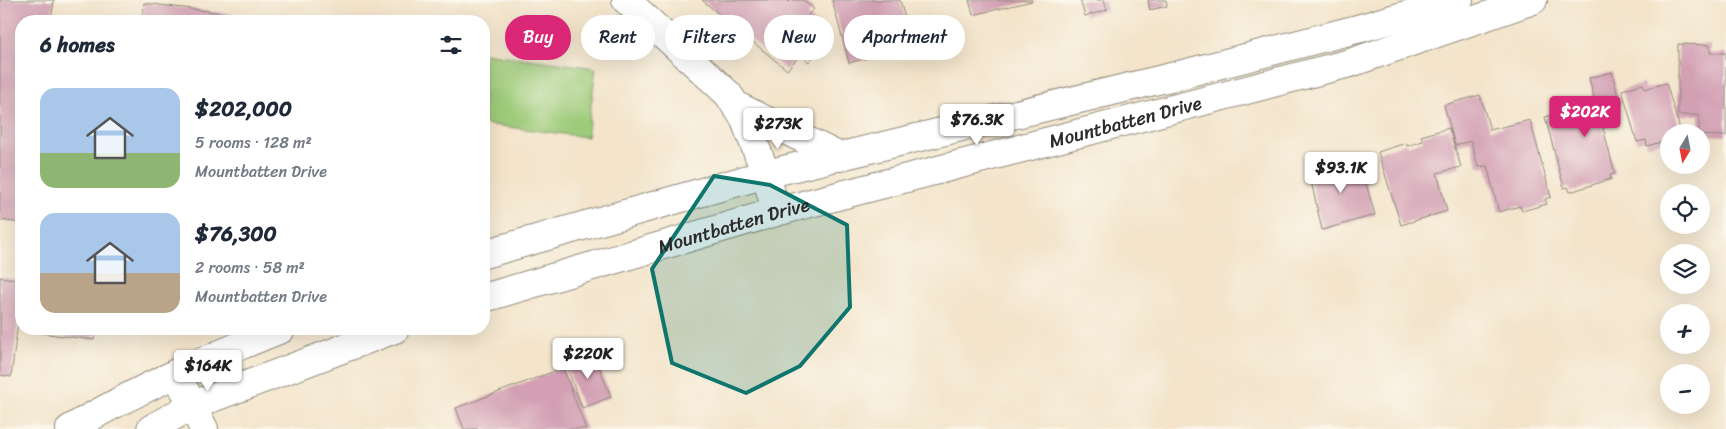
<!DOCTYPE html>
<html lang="en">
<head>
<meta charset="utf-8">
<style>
  body { margin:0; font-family:Sriracha,sans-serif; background:#f6f6f7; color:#1f2937; height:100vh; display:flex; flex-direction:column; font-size:19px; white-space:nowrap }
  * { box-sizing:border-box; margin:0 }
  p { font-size:16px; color:#747a83 }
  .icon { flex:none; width:28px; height:28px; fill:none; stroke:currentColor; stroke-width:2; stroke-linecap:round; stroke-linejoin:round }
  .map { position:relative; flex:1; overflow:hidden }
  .drawer { position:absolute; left:15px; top:15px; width:475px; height:320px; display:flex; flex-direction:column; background:#fff; border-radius:20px; box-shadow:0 5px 20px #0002 }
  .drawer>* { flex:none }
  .hud { position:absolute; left:505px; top:15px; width:475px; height:45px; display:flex; gap:10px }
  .needle { width:32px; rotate:190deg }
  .fabs { position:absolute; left:1660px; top:124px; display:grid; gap:10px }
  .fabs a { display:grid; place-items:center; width:50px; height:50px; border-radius:50%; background:#fff; box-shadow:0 5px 20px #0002; font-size:25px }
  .price { position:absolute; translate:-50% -42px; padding:0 11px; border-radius:5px; background:#fff; color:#222; font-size:16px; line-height:32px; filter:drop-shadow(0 1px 2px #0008) }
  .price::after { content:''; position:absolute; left:50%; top:30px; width:15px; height:11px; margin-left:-8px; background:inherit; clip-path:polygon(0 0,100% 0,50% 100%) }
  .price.current { background:#db2777; color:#fff }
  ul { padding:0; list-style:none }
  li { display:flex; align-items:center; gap:15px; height:125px; padding:0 25px }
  li span { display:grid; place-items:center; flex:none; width:140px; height:100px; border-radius:15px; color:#555 }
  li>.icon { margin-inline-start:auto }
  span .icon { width:60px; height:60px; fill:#fffc; stroke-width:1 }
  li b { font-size:21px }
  h2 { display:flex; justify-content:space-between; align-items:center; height:60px; padding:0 25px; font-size:21px }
  .chip { padding:0 18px; border-radius:22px; background:#fff; box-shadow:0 5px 20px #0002; font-size:18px; line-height:45px }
  .chip.current { background:#db2777; color:#fff }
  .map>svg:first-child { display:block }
  .green { fill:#9ecb79; stroke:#647b52 }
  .building { fill:#d29fb3 }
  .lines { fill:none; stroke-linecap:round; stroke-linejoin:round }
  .street-casing { stroke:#8f887a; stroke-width:30 }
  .secondary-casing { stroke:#8f887a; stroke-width:30 }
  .street { stroke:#fff; stroke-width:28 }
  .secondary { stroke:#fff; stroke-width:28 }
  .marked { fill:#0f766e; fill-opacity:0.2; stroke:#0f766e; stroke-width:4; stroke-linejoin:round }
  .labels { text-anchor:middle; stroke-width:5; stroke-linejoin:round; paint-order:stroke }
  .street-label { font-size:19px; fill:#2b2b2b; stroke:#fbf7ec }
</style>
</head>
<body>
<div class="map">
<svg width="1726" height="429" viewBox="0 0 1726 429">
  <rect width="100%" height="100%" fill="#fbf7ec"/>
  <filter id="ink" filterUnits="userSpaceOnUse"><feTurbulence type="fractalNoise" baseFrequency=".02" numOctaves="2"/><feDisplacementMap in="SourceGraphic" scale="10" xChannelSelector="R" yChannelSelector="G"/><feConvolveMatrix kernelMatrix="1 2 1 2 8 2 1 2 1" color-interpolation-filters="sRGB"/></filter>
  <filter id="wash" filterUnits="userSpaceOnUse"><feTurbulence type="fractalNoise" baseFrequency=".0096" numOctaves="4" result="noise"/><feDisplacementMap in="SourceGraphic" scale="20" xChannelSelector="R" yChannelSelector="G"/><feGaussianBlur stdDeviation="1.12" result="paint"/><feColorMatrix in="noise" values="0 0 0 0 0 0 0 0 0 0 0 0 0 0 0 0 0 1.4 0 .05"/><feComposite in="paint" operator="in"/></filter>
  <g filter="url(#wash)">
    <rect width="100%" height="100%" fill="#f3e4ca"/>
    <!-- green -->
    <path class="green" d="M 484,53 L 596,68 L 587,137 L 484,124 Z"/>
    <g id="blocks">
      <!-- building -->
      <path class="building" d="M 0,0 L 54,0 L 51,21 L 21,21 L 21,223 L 0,220 Z
        M 702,0 L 787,0 L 789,2 L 791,0 L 803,0 L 814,9 L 808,15 L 831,35 L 809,62 L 800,55 L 787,70 Z
        M 832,0 L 900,0 L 908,30 L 878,38 L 883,54 L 849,63 Z
        M 969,0 L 1032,0 L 1032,1 L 973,15 Z
        M 1080,0 L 1104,0 L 1107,10 L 1085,16 Z
        M 1148,0 L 1166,0 L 1167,6 L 1150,10 Z
        M 144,3 L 278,20 L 278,21 L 142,21 Z
        M 1678,44 L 1710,45 L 1710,53 L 1726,53 L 1726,136 L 1701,135 L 1701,132 L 1699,132 L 1699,115 L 1678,115 Z
        M 1612,72 L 1620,104 L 1602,109 L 1607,127 L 1603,128 L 1615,174 L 1610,175 L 1611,179 L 1570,192 L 1568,187 L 1564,188 L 1545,117 L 1573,109 L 1574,112 L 1596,107 L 1589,78 Z
        M 1666,83 L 1680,129 L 1669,132 L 1669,140 L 1647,146 L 1646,140 L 1637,142 L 1622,90 L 1643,84 L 1645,89 Z
        M 1480,95 L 1490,130 L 1530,120 L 1551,197 L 1545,199 L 1547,204 L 1522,211 L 1520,206 L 1499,212 L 1487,166 L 1478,167 L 1471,141 L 1455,145 L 1444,105 Z
        M 1449,128 L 1461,167 L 1437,173 L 1447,211 L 1401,225 L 1378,152 L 1406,143 L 1407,146 L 1423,141 L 1421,136 Z
        M 1359,159 L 1375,215 L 1322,230 L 1309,172 Z
        M 0,277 L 21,280 L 21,298 L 11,377 L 0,375 Z
        M 41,329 L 96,329 L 94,340 L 41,333 Z
        M 593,351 L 611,397 L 582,408 L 565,362 Z
        M 563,368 L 586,429 L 464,429 L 456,408 Z"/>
    </g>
  </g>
  <g filter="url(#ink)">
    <use href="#blocks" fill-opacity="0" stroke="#8f887a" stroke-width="1"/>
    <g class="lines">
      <!-- street casing -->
      <g class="street-casing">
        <path id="street" d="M 626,0 L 728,94 L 744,118 L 766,174 L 776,212
          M 176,373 L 204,429"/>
      </g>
      <!-- secondary casing -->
      <g class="secondary-casing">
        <g id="secondary">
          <path d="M 735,105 L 840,157"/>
          <path d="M 484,254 L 766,174 L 1175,76 L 1361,28 L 1459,0"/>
          <path id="s1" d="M 484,298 L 776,212 L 1350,63 L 1533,0"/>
          <path d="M 70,429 C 137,389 208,358 281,329"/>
          <path d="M 151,429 L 191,406 L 395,329"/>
        </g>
      </g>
      <!-- street -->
      <use href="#street" class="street"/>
      <!-- secondary -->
      <use href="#secondary" class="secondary"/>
    </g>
  </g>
  <!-- marked area -->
  <path class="marked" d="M 714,176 L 770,185 L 847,225 L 850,307 L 800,366 L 746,393 L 672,363 L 652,269 Z"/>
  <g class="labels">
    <!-- street labels -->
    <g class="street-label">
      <text dy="7" stroke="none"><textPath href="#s1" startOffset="665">Mountbatten Drive</textPath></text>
      <text dy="7" stroke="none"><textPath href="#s1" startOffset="260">Mountbatten Drive</textPath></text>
    </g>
  </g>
</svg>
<div class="fabs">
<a><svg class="needle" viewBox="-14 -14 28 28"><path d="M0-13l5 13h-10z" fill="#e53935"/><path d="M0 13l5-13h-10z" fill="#747a83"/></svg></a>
<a><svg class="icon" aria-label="locate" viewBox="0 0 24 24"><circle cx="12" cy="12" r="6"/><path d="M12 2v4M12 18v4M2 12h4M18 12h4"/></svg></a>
<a><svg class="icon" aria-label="layers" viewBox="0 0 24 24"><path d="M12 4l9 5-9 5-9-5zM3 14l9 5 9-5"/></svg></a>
<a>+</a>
<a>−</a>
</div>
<b class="price current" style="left:1585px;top:138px">$202K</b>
<b class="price" style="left:977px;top:146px">$76.3K</b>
<b class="price" style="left:778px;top:150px">$273K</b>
<b class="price" style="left:1341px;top:194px">$93.1K</b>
<b class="price" style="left:588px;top:380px">$220K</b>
<b class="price" style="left:208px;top:392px">$164K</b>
<div class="hud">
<a class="chip current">Buy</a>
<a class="chip">Rent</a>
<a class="chip">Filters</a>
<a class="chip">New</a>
<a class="chip">Apartment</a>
</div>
<section class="drawer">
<h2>6 homes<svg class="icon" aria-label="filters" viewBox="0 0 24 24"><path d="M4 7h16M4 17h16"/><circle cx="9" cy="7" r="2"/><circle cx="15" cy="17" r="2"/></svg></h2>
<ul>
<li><span style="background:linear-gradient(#a9c7e8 65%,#8fb573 0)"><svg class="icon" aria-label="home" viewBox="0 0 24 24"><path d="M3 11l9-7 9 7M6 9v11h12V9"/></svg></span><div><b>$202,000</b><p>5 rooms · 128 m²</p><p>Mountbatten Drive</p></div></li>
<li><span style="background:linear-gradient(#a9c7e8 60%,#b9a48a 0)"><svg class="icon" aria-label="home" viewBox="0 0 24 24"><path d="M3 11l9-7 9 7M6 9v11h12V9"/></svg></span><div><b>$76,300</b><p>2 rooms · 58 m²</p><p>Mountbatten Drive</p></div></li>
</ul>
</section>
</div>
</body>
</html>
